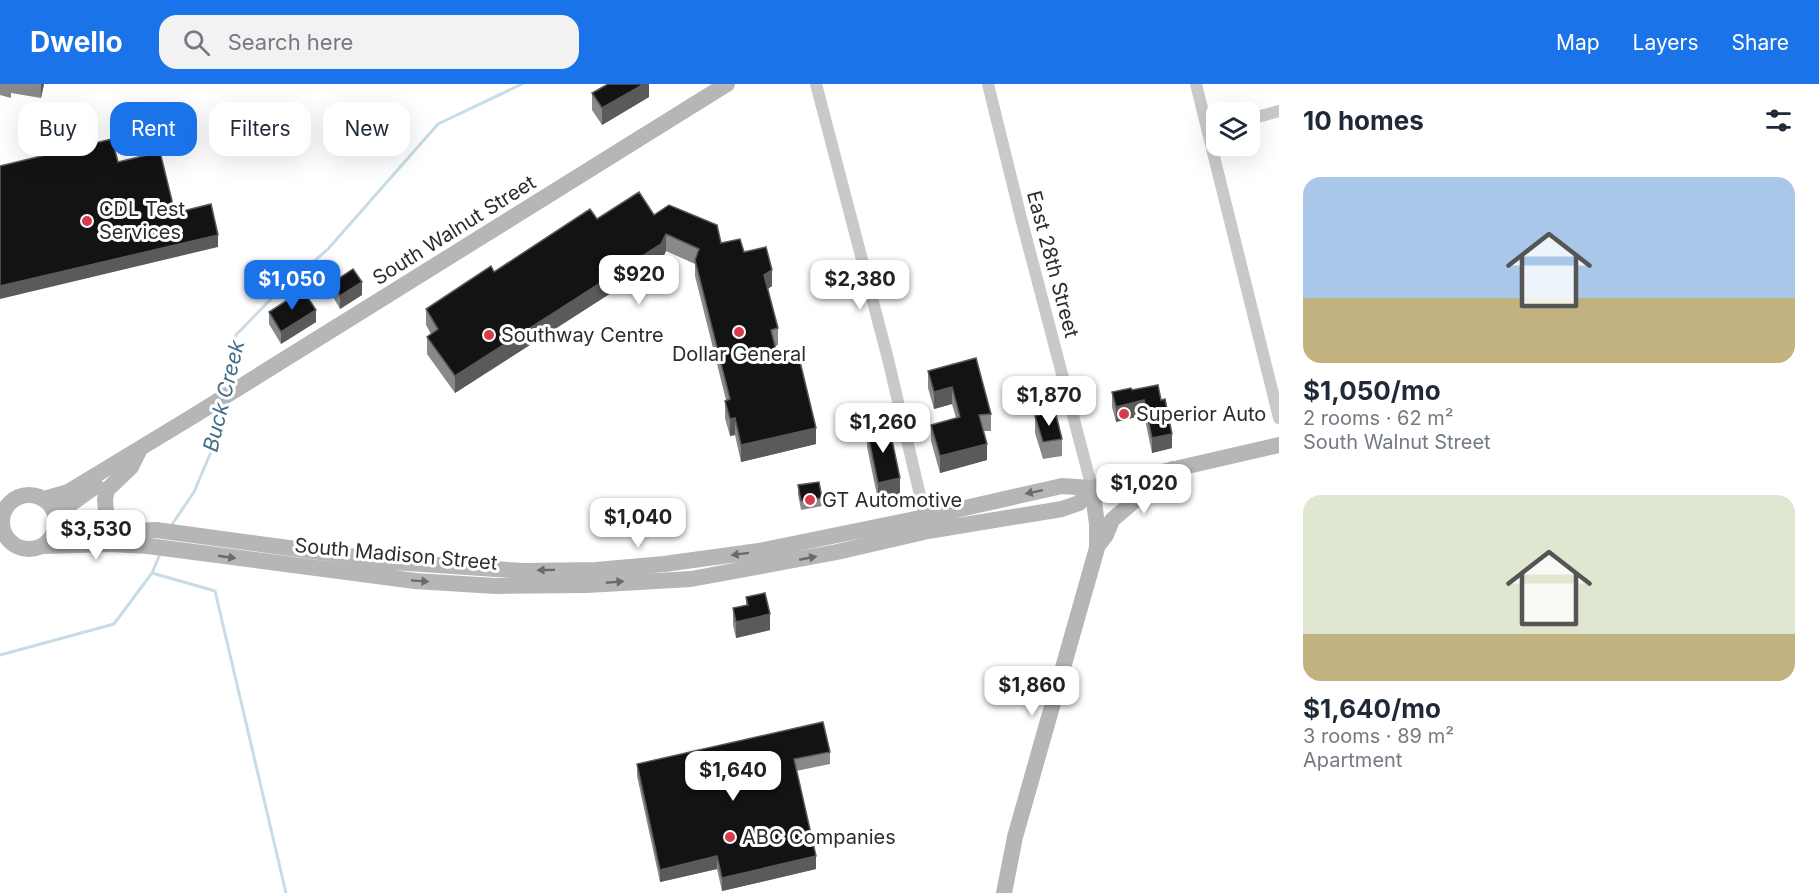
<!DOCTYPE html>
<html lang="en">
<head>
<meta charset="utf-8">
<style>
  body { margin:0; font-family:Inter,sans-serif; background:#f2f2f3; color:#1f2937; height:100vh; display:flex; flex-direction:column; font-size:22px; white-space:nowrap }
  * { box-sizing:border-box; margin:0 }
  p { font-size:20px; color:#747a83 }
  .icon { flex:none; width:33px; height:33px; fill:none; stroke:currentColor; stroke-width:2; stroke-linecap:round; stroke-linejoin:round }
  .map { position:relative; flex:1; overflow:hidden }
  .sheet { display:flex; flex-direction:column; background:#fff; width:540px }
  .sheet>* { flex:none }
  .top-card { position:absolute; left:18px; top:18px; width:570px; height:54px; display:flex; gap:12px }
  .fabs { position:absolute; left:1206px; top:18px; display:grid; gap:12px }
  .fabs a { display:grid; place-items:center; width:54px; height:54px; border-radius:12px; background:#fff; box-shadow:0 6px 24px #0002; font-size:30px }
  .price { position:absolute; translate:-50% -51px; padding:0 14px; border-radius:12px; background:#fff; color:#222; font-size:20px; line-height:39px; filter:drop-shadow(0 2px 3px #0008) }
  .price::after { content:''; position:absolute; left:50%; top:36px; width:18px; height:14px; margin-left:-9px; background:inherit; clip-path:polygon(0 0,100% 0,50% 100%) }
  .price.selected { background:#1a73e8; color:#fff }
  ul { padding:0; list-style:none }
  li { display:grid; align-content:center; gap:12px; height:318px; padding:0 24px }
  li span { display:grid; place-items:center; height:186px; border-radius:18px; color:#555 }
  li>.icon { margin-inline-start:auto }
  span .icon { width:108px; height:108px; fill:#fffc; stroke-width:1 }
  li b { font-size:26px }
  h2 { display:flex; justify-content:space-between; align-items:center; height:72px; padding:0 24px; font-size:26px }
  .chip { padding:0 21px; border-radius:18px; background:#fff; box-shadow:0 6px 24px #0002; font-size:21px; line-height:54px }
  .chip.selected { background:#1a73e8; color:#fff }
  header { display:flex; align-items:center; gap:36px; box-sizing:border-box; height:84px; padding:0 30px; background:#1a73e8; color:#fff }
  header strong { font-size:28px }
  nav { display:flex; gap:33px; margin-inline-start:auto; font-size:21px }
  .search { width:420px; height:54px; background:#f2f2f3; display:flex; align-items:center; gap:15px; box-sizing:border-box; padding:0 21px; border-radius:18px; color:#747a83; font-size:22px }
  main { display:flex; flex:1; min-height:0 }
  .map>svg:first-child { display:block }
  .lines { fill:none; stroke-linecap:round; stroke-linejoin:round }
  .stream { stroke:#c8dce8; stroke-width:3 }
  .street { stroke:#c9c9c9; stroke-width:12 }
  .secondary { stroke:#b6b6b6; stroke-width:16 }
  .wall { fill:#898989 }
  .shaded-wall { fill:#5a5a5a }
  .building { fill:#131313; stroke:#5a5a5a; stroke-width:1.5 }
  .oneway { fill:#6a6a6a }
  .poi-dot { fill:#d63c4c; stroke:#fff; stroke-width:2 }
  .labels { text-anchor:middle; stroke-width:6; stroke-linejoin:round; paint-order:stroke }
  .poi-label { font-size:20px; fill:#2c2c2c; stroke:#fff; text-anchor:start }
  .street-label { font-size:20px; fill:#2c2c2c; stroke:#fff }
  .water-label { font-size:21px; font-style:italic; fill:#426e87; stroke:#fff }
</style>
</head>
<body>
<header>
<strong>Dwello</strong>
<div class="search"><svg class="icon" aria-label="search" viewBox="0 0 24 24"><circle cx="10" cy="10" r="6"/><path d="M15 15l6 6"/></svg>Search here</div>
<nav><a>Map</a><a>Layers</a><a>Share</a></nav>
</header>
<main>
<div class="map">
<svg width="1279" height="809" viewBox="0 0 1279 809">
  <rect width="100%" height="100%" fill="#fff"/>
  <g class="lines">
    <!-- stream -->
    <path class="stream" d="M 222,306 L 236,251 L 268,218 L 328,165 L 438,40 L 522,0
      M 171,442 L 194,408 L 213,363 L 219,325
      M 152,489 L 215,507 L 286,809
      M 0,571 L 114,540 L 152,489 L 160,470"/>
    <!-- street -->
    <path class="street" d="M 816,0 L 888,275 L 927,441
      M 988,0 L 1021,134 L 1092,404
      M 1196,0 L 1279,334
      M 1250,35 L 1279,27"/>
    <!-- secondary -->
    <path class="secondary" d="M2 438a27 27 0 1 1 54 0a27 27 0 1 1-54 0Z
      M 44,415 L 68,408 L 195,331 L 727,0
      M 55,431 L 96,402
      M 56,439 L 83,449 L 156,446 L 393,478 L 524,487 L 596,486 L 664,480 L 759,467 L 925,433 L 1062,402 L 1092,404 L 1279,361
      M 132,442 L 113,437 L 106,428 L 105,415 L 107,406 L 131,383 L 140,365
      M 43,462 L 111,460 L 148,462 L 415,497 L 495,502 L 587,501 L 691,495 L 837,468 L 928,447 L 1062,425 L 1079,419 L 1092,404
      M 1097,463 L 1106,451 L 1112,436 L 1139,413 L 1163,398 L 1172,385
      M 1004,809 L 1015,753 L 1097,464 L 1097,440 L 1092,404"/>
  </g>
  <!-- wall -->
  <path class="wall" d="M 0,0 L 44,0 L 41,14 L 11,9 L 11,14 L 0,11 Z
    M 649,0 L 649,13 L 602,41 L 592,26 L 592,9 Z
    M 654,131 L 721,159 L 744,168 L 772,202 L 768,205 L 778,244 L 778,261 L 775,262 L 777,270 L 816,360 L 741,378 L 735,351 L 730,352 L 725,334 L 725,317 L 726,316 L 695,192 L 695,180 L 666,167 L 661,177 L 455,309 L 427,270 L 427,253 L 431,250 L 426,241 L 426,225 L 597,135 Z
    M 332,199 L 362,211 L 340,225 L 332,211 Z
    M 269,228 L 316,238 L 281,260 L 269,240 Z
    M 928,287 L 991,330 L 991,347 L 983,347 L 987,376 L 940,389 L 931,357 L 931,341 L 956,334 L 952,320 L 934,325 L 928,304 Z
    M 1132,306 L 1161,316 L 1172,364 L 1152,369 L 1144,331 L 1116,338 L 1112,323 L 1112,308 Z
    M 1035,332 L 1062,355 L 1062,372 L 1043,375 L 1035,349 Z
    M 867,346 L 900,411 L 878,416 L 867,363 Z
    M 798,401 L 822,414 L 822,422 L 801,426 L 798,410 Z
    M 746,513 L 770,546 L 736,554 L 733,541 L 733,524 L 746,521 Z
    M 830,668 L 830,680 L 796,687 L 816,785 L 722,807 L 717,785 L 660,798 L 637,692 L 637,680 Z"/>
  <!-- shaded-wall -->
  <path class="shaded-wall" d="M 41,0 L 44,0 L 41,14 Z
    M 644,0 L 649,0 L 649,13 L 602,41 L 602,24 Z
    M 666,150 L 666,167 L 661,177 L 455,309 L 455,292 Z
    M 218,151 L 218,163 L 0,215 L 0,202 Z
    M 772,186 L 772,202 L 764,207 L 764,191 Z
    M 362,198 L 362,211 L 340,225 L 340,212 Z
    M 316,226 L 316,238 L 281,260 L 281,248 Z
    M 952,303 L 952,320 L 934,325 L 934,308 Z
    M 1144,316 L 1144,331 L 1116,338 L 1116,323 Z
    M 735,334 L 735,351 L 730,352 L 730,335 Z
    M 816,344 L 816,360 L 741,378 L 741,361 Z
    M 1172,350 L 1172,364 L 1152,369 L 1152,354 Z
    M 987,360 L 987,376 L 940,389 L 940,372 Z
    M 900,394 L 900,411 L 878,416 L 878,399 Z
    M 770,530 L 770,546 L 736,554 L 736,538 Z
    M 717,772 L 717,785 L 660,798 L 660,786 Z
    M 816,772 L 816,785 L 722,807 L 722,794 Z"/>
  <!-- building -->
  <path class="building" d="M 608,0 L 644,0 L 602,24 L 592,9 Z
    M 112,55 L 118,78 L 160,68 L 175,129 L 211,120 L 218,151 L 0,202 L 0,82 Z
    M 639,108 L 654,131 L 669,121 L 717,141 L 721,159 L 740,155 L 744,168 L 766,163 L 772,186 L 764,191 L 778,244 L 771,246 L 777,270 L 797,265 L 816,344 L 741,361 L 735,334 L 730,335 L 725,317 L 730,315 L 695,176 L 699,165 L 666,150 L 661,160 L 455,292 L 427,253 L 438,245 L 426,225 L 491,182 L 494,188 L 590,125 L 597,135 Z
    M 353,185 L 362,198 L 340,212 L 332,199 Z
    M 303,206 L 316,226 L 281,248 L 269,228 Z
    M 976,274 L 991,330 L 979,331 L 987,360 L 940,372 L 931,341 L 960,333 L 952,303 L 934,308 L 928,287 Z
    M 1158,301 L 1161,316 L 1165,315 L 1172,350 L 1152,354 L 1144,316 L 1116,323 L 1112,308 L 1131,304 L 1132,306 Z
    M 1055,327 L 1062,355 L 1043,358 L 1035,332 Z
    M 889,342 L 900,394 L 878,399 L 867,346 Z
    M 819,398 L 822,414 L 801,417 L 798,401 Z
    M 765,509 L 770,530 L 736,538 L 733,524 L 748,521 L 746,513 Z
    M 823,638 L 830,668 L 794,675 L 816,772 L 722,794 L 717,772 L 660,786 L 637,680 Z"/>
  <!-- one-way arrows -->
  <defs><path id="oneway-solid" d="M-6-.8H1V-3.2L6.5 0L1 3.2V.8H-6Z" transform="scale(1.5)"/></defs>
  <g class="oneway">
    <use href="#oneway-solid" transform="translate(1034 408) rotate(168)"/>
    <use href="#oneway-solid" transform="translate(740 470) rotate(173)"/>
    <use href="#oneway-solid" transform="translate(227 473) rotate(8)"/>
    <use href="#oneway-solid" transform="translate(808 474) rotate(-11)"/>
    <use href="#oneway-solid" transform="translate(546 486) rotate(179)"/>
    <use href="#oneway-solid" transform="translate(420 497) rotate(4)"/>
    <use href="#oneway-solid" transform="translate(615 498) rotate(-5)"/>
  </g>
  <!-- markers -->
  <g class="poi-dot">
    <circle cx="87" cy="137" r="6"/>
    <circle cx="739" cy="248" r="6"/>
    <circle cx="489" cy="251" r="6"/>
    <circle cx="1124" cy="330" r="6"/>
    <circle cx="810" cy="416" r="6"/>
    <circle cx="730" cy="753" r="6"/>
  </g>
  <g class="labels">
    <!-- poi labels -->
    <g class="poi-label">
      <text x="99" y="132">CDL Test<tspan x="99" dy="23">Services</tspan></text>
      <text x="501" y="258">Southway Centre</text>
      <text x="739" y="277" text-anchor="middle">Dollar General</text>
      <text x="1136" y="337">Superior Auto</text>
      <text x="822" y="423">GT Automotive</text>
      <text x="742" y="760">ABC Companies</text>
    </g>
    <!-- street labels -->
    <g class="street-label">
      <text transform="translate(454 146) rotate(-32)" y="7">South Walnut Street</text>
      <text transform="translate(1053 180) rotate(75)" y="7">East 28th Street</text>
      <text transform="translate(396 470) rotate(5)" y="7">South Madison Street</text>
    </g>
    <!-- water labels -->
    <g class="water-label">
      <text transform="translate(224 312) rotate(-76)" y="7">Buck Creek</text>
    </g>
  </g>
</svg>
<div class="fabs">
<a><svg class="icon" aria-label="layers" viewBox="0 0 24 24"><path d="M12 4l9 5-9 5-9-5zM3 14l9 5 9-5"/></svg></a>
</div>
<b class="price" style="left:639px;top:222px">$920</b>
<b class="price selected" style="left:292px;top:227px">$1,050</b>
<b class="price" style="left:860px;top:227px">$2,380</b>
<b class="price" style="left:1049px;top:343px">$1,870</b>
<b class="price" style="left:883px;top:370px">$1,260</b>
<b class="price" style="left:1144px;top:431px">$1,020</b>
<b class="price" style="left:638px;top:465px">$1,040</b>
<b class="price" style="left:96px;top:477px">$3,530</b>
<b class="price" style="left:1032px;top:633px">$1,860</b>
<b class="price" style="left:733px;top:718px">$1,640</b>
<div class="top-card">
<a class="chip">Buy</a>
<a class="chip selected">Rent</a>
<a class="chip">Filters</a>
<a class="chip">New</a>
</div>
</div>
<section class="sheet">
<h2>10 homes<svg class="icon" aria-label="filters" viewBox="0 0 24 24"><path d="M4 7h16M4 17h16"/><circle cx="9" cy="7" r="2"/><circle cx="15" cy="17" r="2"/></svg></h2>
<ul>
<li><span style="background:linear-gradient(#a9c7e8 65%,#c2b280 0)"><svg class="icon" aria-label="home" viewBox="0 0 24 24"><path d="M3 11l9-7 9 7M6 9v11h12V9"/></svg></span><div><b>$1,050/mo</b><p>2 rooms · 62 m²</p><p>South Walnut Street</p></div></li>
<li><span style="background:linear-gradient(#dfe7d0 75%,#c2b280 0)"><svg class="icon" aria-label="home" viewBox="0 0 24 24"><path d="M3 11l9-7 9 7M6 9v11h12V9"/></svg></span><div><b>$1,640/mo</b><p>3 rooms · 89 m²</p><p>Apartment</p></div></li>
</ul>
</section>
</main>
</body>
</html>
